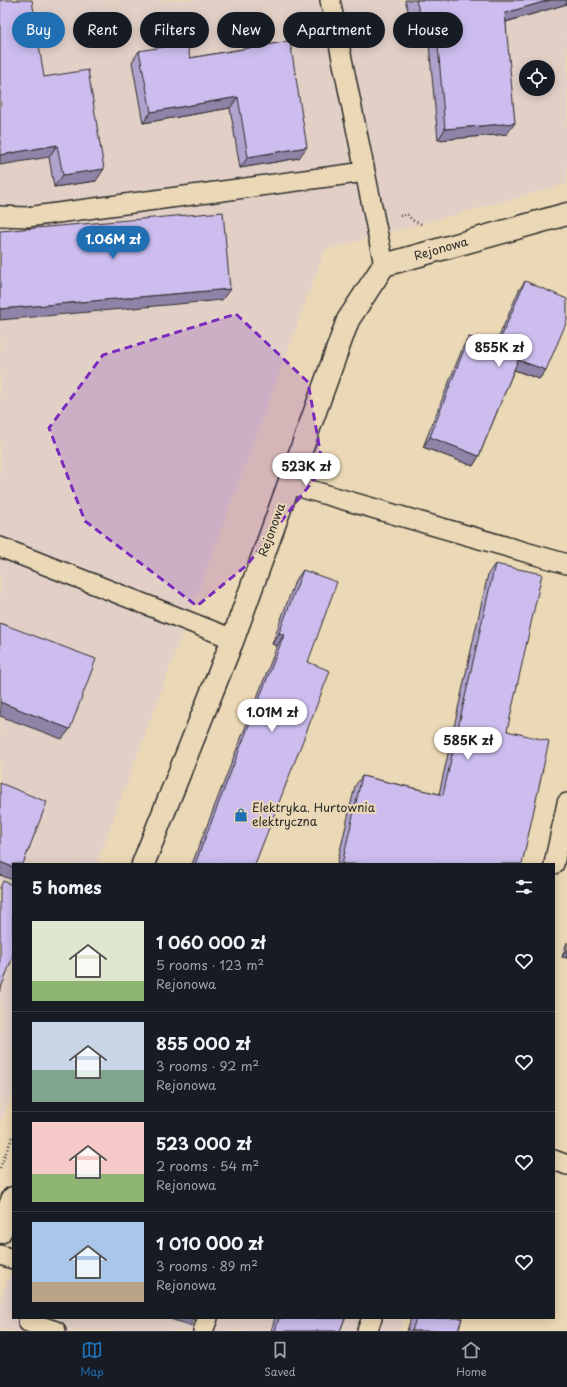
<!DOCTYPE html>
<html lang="en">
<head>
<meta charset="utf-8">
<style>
  body { margin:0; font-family:"Playpen Sans",sans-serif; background:#20242c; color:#f1f3f6; height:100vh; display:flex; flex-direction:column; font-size:15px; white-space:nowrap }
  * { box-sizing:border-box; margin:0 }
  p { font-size:13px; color:#9ea1a6 }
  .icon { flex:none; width:22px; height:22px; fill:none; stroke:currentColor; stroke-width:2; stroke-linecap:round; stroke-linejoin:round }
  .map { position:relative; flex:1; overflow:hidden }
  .panel { position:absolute; left:12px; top:863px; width:543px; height:456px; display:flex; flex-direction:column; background:#171b24; border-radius:0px; box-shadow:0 2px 10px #0003 }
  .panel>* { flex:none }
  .banner { position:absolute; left:12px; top:12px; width:543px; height:36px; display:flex; gap:8px }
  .tools { position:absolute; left:519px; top:60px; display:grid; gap:8px }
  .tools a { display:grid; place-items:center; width:36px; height:36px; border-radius:50%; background:#171b24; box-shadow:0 2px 10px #0003; font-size:20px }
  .price { position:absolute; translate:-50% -34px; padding:0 9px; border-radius:14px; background:#fff; color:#222; font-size:13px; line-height:26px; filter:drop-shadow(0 1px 2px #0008) }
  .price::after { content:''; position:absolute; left:50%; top:24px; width:12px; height:9px; margin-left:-6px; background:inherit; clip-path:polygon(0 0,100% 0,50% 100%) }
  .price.on { background:#1f6fb2; color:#fff }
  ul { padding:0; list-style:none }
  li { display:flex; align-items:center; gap:12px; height:100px; padding:0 20px }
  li+li { border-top:1px solid #363941 }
  li span { display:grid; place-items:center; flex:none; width:112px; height:80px; border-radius:0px; color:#555 }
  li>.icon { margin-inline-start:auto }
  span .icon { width:48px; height:48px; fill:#fffc; stroke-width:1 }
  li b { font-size:17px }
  h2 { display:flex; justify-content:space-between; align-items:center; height:48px; padding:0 20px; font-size:17px }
  .tag { padding:0 14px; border-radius:18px; background:#171b24; box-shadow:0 2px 10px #0003; font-size:14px; line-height:36px }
  .tag.on { background:#1f6fb2; color:#fff }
  .tab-bar { display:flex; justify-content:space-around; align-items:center; height:56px; border-top:1px solid #363941; background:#171b24; font-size:11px; color:#9ea1a6 }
  .tab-bar a { display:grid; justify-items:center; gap:2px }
  .tab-bar .on { color:#1f6fb2 }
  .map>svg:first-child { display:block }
  .built { fill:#e2d0c7; fill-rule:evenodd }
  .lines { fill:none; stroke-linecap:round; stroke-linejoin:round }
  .service-casing { stroke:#2b2b2b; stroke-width:22 }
  .minor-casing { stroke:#2b2b2b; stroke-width:25 }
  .path { stroke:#2b2b2b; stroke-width:2.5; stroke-dasharray:1 3; stroke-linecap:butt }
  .service { stroke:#ebd8b6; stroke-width:19 }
  .minor { stroke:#ebd8b6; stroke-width:22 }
  .wall { fill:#afa3cd; stroke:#2b2b2b }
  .shaded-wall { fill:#8f84a7; stroke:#2b2b2b }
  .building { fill:#ccbdee; stroke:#2b2b2b }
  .marked { fill:#7b2cbf; fill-opacity:0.2; stroke:#7b2cbf; stroke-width:3; stroke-dasharray:8 5; stroke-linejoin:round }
  .labels { text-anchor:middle; stroke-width:4; stroke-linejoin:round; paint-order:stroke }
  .street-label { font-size:12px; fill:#2b2b2b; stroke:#ebd8b6 }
  .poi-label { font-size:12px; fill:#2b2b2b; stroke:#ebd8b6; text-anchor:start }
</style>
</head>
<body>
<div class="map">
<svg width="567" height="1331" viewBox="0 0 567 1331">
  <rect width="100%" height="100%" fill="#ebd8b6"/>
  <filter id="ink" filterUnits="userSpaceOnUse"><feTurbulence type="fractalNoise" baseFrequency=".025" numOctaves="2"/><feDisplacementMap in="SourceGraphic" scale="8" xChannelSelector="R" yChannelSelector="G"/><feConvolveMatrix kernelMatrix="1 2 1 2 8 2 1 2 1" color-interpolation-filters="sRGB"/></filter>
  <g filter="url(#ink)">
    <!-- built -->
    <path class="built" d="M 0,0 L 567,0 L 567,184 L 325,250 L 97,864 L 13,864 L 13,1090 L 0,1124 ZM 526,67 L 548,67 L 548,89 L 526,89 Z
      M 13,1267 L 13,1318 L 405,1318 L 400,1331 L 0,1331 L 0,1301 Z"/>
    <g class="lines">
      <!-- service casing -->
      <g class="service-casing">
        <path id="service" d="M 330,0 L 384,265
          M 0,216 L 27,217 L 365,172
          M 289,484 L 567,564
          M 0,547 L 233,639
          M 554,864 L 567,803
          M 554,1160 L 567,1165
          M 0,1255 L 13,1259
          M 30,1318 L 28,1322 L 56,1331
          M 203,1331 L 208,1318
          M 367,1331 L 372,1318"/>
      </g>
      <!-- minor casing -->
      <g class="minor-casing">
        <path id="minor" d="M 143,864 L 233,639 L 348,320 L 384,265 L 567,214
          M 0,1232 L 13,1198"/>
      </g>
      <!-- path -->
      <path class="path" d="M 400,216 L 407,214 L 412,220 L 423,225
        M 0,1168 L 13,1135"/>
      <!-- service -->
      <use href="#service" class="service"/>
      <!-- minor -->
      <use href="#minor" class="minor"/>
    </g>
    <!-- wall -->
    <path class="wall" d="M 405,0 L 567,0 L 567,4 L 506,22 L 507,134 L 438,140 L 429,44 L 419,47 Z
      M 290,41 L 299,158 L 240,168 L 230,108 L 143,123 L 132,62 L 139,51 L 190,58 Z
      M 44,77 L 96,181 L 54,187 L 49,157 Z
      M 525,281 L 546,370 L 539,379 L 514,370 L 479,456 L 473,466 L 423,447 L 463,347 L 469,337 L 495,346 L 519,290 Z
      M 495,564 L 507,731 L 522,864 L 337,864 L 355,786 L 362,776 L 439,794 L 488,574 Z
      M 303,570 L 308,662 L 255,864 L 192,864 L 277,646 L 272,644 L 295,581 Z
      M 567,942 L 567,958 L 562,957 Z
      M 275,1318 L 345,1318 L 340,1331 L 271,1331 Z
      M 411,1318 L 462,1318 L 458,1331 L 407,1331 Z"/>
    <!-- shaded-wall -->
    <path class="shaded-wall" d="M 550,0 L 567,0 L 567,4 L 498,24 L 505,13 Z
      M 437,33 L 429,44 L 419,47 L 426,36 Z
      M 238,97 L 230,108 L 143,123 L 151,112 Z
      M 515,123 L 507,134 L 438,140 L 445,129 Z
      M 57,145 L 49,157 L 0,165 L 0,155 Z
      M 307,147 L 299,158 L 240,168 L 248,157 Z
      M 104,169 L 96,181 L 54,187 L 63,175 Z
      M 230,289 L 222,300 L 0,320 L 0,309 Z
      M 518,360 L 546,370 L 539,379 L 512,369 Z
      M 430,437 L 479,456 L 473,466 L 423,447 Z
      M 279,633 L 284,635 L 277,646 L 272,644 Z
      M 0,702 L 70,729 L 62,739 L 0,716 Z
      M 0,862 L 13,867 L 13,880 L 0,875 Z
      M 567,949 L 567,958 L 562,957 Z
      M 168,1318 L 195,1318 L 190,1326 Z"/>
    <!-- building -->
    <path class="building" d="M 0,0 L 32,0 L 44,77 L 88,70 L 104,169 L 63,175 L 57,145 L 0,155 Z
      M 416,0 L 550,0 L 505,13 L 515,123 L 445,129 L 437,33 L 426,36 Z
      M 290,41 L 307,147 L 248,157 L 238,97 L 151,112 L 139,51 L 187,43 L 190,58 Z
      M 223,212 L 230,289 L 0,309 L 0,231 Z
      M 525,281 L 567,299 L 567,321 L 546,370 L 518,360 L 479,456 L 430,437 L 469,337 L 497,347 Z
      M 495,564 L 542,574 L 507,731 L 549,741 L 522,864 L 342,864 L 362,776 L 443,795 Z
      M 303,570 L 337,582 L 308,662 L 330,671 L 255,864 L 195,864 L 284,635 L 279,633 Z
      M 0,623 L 96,659 L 70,729 L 0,702 Z
      M 0,783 L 47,802 L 23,864 L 13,864 L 13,867 L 0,862 Z
      M 3,881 L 13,885 L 13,956 L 0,991 L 0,888 Z
      M 279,1318 L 345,1318 L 340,1331 L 275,1331 Z
      M 416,1318 L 462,1318 L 458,1331 L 412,1331 Z"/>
  </g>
  <!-- marked area -->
  <path class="marked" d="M 236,314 L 308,382 L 323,468 L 247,565 L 197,606 L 85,521 L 49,428 L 103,355 Z"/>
  <!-- icons -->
  <defs>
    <g id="shop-bare" transform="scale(1.08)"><path d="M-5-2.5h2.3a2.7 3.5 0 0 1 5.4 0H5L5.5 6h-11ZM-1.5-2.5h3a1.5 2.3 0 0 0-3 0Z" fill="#1f6fb2" stroke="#ebd8b6" stroke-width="2.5" paint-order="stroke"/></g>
  </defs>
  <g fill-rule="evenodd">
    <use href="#shop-bare" x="241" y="815"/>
  </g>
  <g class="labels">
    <!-- street labels -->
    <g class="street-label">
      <text transform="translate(441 249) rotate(-16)" y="4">Rejonowa</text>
      <text transform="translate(272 530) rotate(-70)" y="4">Rejonowa</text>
    </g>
    <!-- poi labels -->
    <g class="poi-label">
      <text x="252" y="812">Elektryka. Hurtownia<tspan x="252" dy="14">elektryczna</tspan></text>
    </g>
  </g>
</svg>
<div class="tools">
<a><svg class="icon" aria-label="locate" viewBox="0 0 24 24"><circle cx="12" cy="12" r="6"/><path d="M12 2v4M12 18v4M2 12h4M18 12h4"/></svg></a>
</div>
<b class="price on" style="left:113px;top:260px">1.06M zł</b>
<b class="price" style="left:499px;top:368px">855K zł</b>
<b class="price" style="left:306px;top:487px">523K zł</b>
<b class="price" style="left:272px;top:733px">1.01M zł</b>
<b class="price" style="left:468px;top:761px">585K zł</b>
<div class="banner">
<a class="tag on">Buy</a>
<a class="tag">Rent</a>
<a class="tag">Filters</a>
<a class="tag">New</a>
<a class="tag">Apartment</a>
<a class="tag">House</a>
</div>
<section class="panel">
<h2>5 homes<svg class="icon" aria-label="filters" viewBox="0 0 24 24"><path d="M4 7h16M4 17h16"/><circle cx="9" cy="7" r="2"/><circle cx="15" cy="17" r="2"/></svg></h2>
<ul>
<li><span style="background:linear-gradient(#dfe7d0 75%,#8fb573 0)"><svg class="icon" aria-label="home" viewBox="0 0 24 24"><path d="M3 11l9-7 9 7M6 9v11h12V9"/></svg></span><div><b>1 060 000 zł</b><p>5 rooms · 123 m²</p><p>Rejonowa</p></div><svg class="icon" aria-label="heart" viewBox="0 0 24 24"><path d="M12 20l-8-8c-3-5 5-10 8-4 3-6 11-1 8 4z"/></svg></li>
<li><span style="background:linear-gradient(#c9d6e8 60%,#7fa58c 0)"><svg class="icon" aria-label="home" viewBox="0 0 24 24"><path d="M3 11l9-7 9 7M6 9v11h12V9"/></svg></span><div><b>855 000 zł</b><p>3 rooms · 92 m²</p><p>Rejonowa</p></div><svg class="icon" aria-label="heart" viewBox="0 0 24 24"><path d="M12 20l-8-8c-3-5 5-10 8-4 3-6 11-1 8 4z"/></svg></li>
<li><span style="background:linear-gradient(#f6c9c9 65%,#8fb573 0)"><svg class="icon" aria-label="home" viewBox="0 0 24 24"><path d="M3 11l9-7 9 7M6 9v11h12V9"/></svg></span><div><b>523 000 zł</b><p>2 rooms · 54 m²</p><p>Rejonowa</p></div><svg class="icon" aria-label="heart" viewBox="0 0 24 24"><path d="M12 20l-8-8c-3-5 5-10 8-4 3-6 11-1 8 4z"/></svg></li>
<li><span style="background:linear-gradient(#a9c7e8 75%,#b9a48a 0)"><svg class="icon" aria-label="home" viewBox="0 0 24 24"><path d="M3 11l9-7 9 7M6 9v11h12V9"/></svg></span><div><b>1 010 000 zł</b><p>3 rooms · 89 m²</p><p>Rejonowa</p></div><svg class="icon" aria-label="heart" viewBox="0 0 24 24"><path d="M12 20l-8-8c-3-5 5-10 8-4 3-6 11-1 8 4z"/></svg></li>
</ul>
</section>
</div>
<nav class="tab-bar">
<a class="on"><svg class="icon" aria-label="map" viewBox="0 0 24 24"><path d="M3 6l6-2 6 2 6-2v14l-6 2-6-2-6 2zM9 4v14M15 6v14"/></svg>Map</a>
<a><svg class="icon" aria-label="saved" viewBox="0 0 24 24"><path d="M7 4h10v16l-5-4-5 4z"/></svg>Saved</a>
<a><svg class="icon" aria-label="home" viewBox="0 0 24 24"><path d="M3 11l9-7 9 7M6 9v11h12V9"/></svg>Home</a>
</nav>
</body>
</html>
